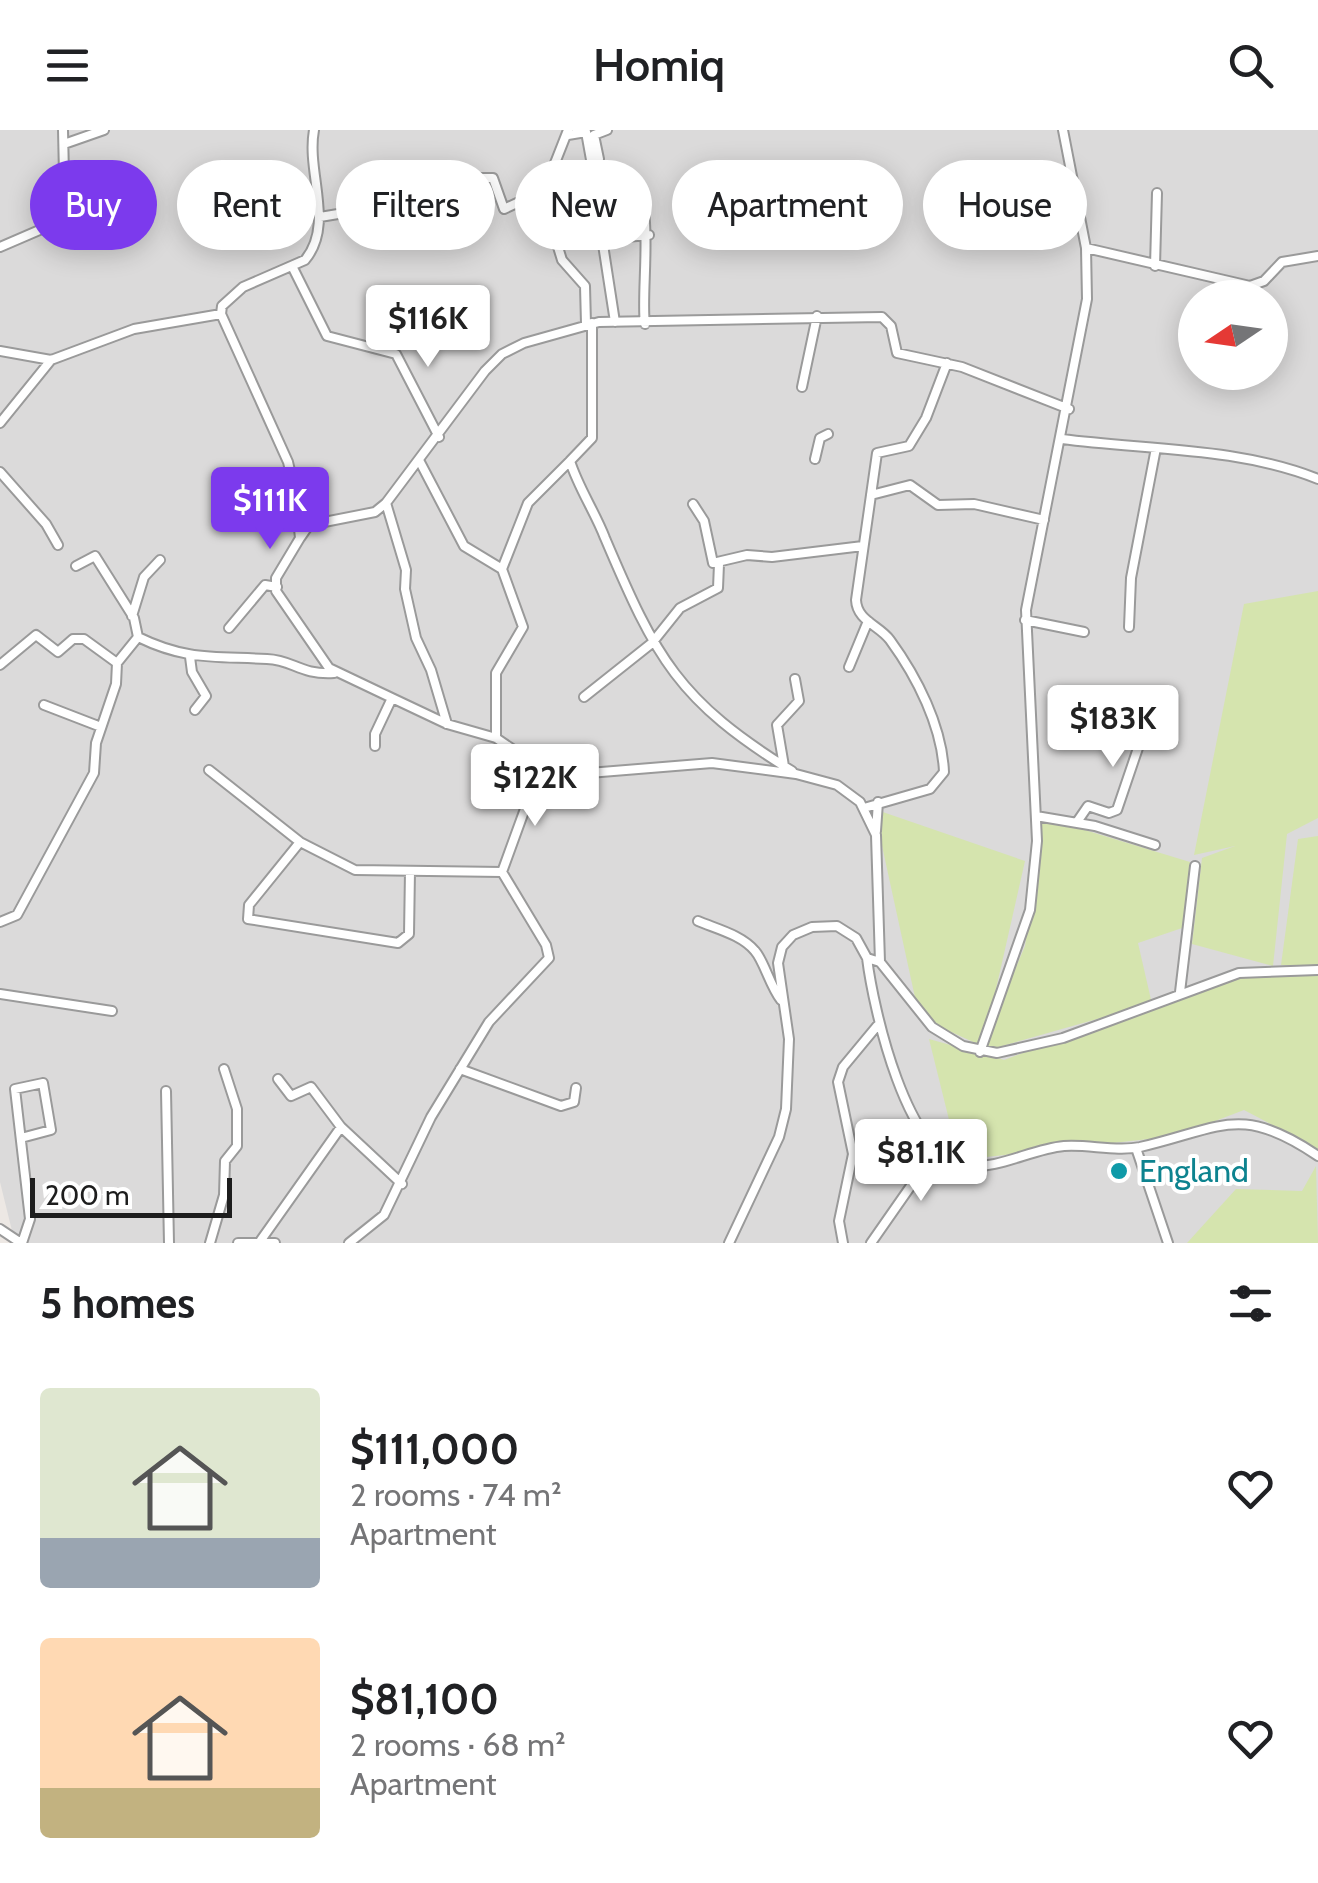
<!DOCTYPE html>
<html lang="en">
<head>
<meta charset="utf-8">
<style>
  body { margin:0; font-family:Cabin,sans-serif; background:#f2f2f2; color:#202124; height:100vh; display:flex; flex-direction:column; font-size:38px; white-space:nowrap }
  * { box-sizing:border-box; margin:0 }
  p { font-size:32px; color:#757577 }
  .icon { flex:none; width:55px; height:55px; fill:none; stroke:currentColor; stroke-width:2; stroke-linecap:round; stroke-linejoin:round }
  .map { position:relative; height:1113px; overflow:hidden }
  .details { display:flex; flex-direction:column; background:#fff; flex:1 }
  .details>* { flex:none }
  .guide { position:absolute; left:30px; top:30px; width:1260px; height:90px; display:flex; gap:20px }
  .needle { width:65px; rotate:257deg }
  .controls { position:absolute; left:1178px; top:150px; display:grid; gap:20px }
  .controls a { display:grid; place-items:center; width:110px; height:110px; border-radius:50%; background:#fff; box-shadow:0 5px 25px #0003; font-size:50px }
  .scale { position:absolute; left:30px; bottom:25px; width:202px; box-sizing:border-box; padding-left:10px; border:5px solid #1d1d1d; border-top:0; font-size:28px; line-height:35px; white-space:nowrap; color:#1d1d1d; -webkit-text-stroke:8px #fff; paint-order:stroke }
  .price { position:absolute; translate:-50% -85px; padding:0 22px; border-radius:10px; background:#fff; color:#222; font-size:32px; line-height:65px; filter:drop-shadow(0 2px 5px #0008) }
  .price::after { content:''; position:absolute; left:50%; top:60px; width:30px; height:22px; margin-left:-15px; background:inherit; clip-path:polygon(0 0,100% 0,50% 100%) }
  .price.active { background:#7c3aed; color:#fff }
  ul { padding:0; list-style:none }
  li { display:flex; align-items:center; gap:30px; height:250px; padding:0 40px }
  li span { display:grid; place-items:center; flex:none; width:280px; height:200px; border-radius:10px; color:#555 }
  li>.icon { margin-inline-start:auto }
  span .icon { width:120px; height:120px; fill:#fffc; stroke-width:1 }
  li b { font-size:42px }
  h2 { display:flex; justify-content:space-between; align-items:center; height:120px; padding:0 40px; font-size:42px }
  .pill { padding:0 35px; border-radius:45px; background:#fff; box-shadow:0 5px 25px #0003; font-size:35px; line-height:90px }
  .pill.active { background:#7c3aed; color:#fff }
  header { display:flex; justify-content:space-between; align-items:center; height:130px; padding:0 40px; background:#fff; font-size:45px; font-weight:600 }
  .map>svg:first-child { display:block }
  .residential { fill:#dbdada; fill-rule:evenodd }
  .grass { fill:#d5e4ae; fill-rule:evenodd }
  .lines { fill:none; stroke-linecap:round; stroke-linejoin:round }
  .minor-casing { stroke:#9a9a9a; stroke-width:12 }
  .minor { stroke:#fff; stroke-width:8 }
  .culture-dot { fill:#0f9aa8; stroke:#fff; stroke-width:4 }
  .labels { text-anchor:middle; stroke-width:8; stroke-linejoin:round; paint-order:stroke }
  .culture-label { font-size:32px; fill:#0d838f; stroke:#fff; text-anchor:start }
</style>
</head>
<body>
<header><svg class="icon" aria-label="menu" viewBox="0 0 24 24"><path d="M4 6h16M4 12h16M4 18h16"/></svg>Homiq<svg class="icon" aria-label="search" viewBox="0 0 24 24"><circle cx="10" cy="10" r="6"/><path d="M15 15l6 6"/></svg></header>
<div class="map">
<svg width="1318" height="1113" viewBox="0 0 1318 1113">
  <rect width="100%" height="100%" fill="#ede8e4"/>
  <!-- residential -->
  <path class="residential" d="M 0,0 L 1318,0 L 1318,1113 L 15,1113 L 0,1052 ZM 1195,168 L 1270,168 L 1270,242 L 1195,242 Z"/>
  <!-- grass -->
  <path class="grass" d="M 1318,461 L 1318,688 L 1287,704 L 1273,836 L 1192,814 L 1202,728 L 1235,716 L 1194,725 L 1244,474 Z
    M 874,679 L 1025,731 L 984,912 L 1025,816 L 1042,687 L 1190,732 L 1188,796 L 1138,813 L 1152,874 L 1239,843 L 1318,843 L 1318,1019 L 1244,980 L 1176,1006 L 959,1030 L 929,909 L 979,923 L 982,916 L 938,896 L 916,872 ZM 1150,874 L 1004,930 L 981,922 Z
    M 1318,706 L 1318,836 L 1281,835 L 1298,709 Z
    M 1316,1036 L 1318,1113 L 1187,1113 L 1236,1059 L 1302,1061 Z"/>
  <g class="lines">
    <!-- minor casing -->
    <g class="minor-casing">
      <path id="minor" d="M 607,0 L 594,5 L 599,29 L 593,50 L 615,192
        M 568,5 L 586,2 L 593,41
        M 64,14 L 104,0
        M 594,55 L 629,49 C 657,64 640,162 645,194
        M 544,61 L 568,0
        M 542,65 L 562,130 L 585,156 L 586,194
        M 320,87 L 422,70 L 465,48 L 493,48 L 504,79 L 558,54 L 593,50
        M 60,94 L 111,77
        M 602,109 L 649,105
        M 0,117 L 65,89 L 63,0
        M 1086,118 L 1250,156 L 1264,151 L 1282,132 L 1318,126
        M 292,136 L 327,206 L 396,224 L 439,307
        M 1155,136 L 1157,63
        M 221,184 L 288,332 L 295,362 L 300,408 L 276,448 L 276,461 L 329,538 L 392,568 L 375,604 L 375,616
        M 592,193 L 592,308 L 570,331 C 578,357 595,382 605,408 C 656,528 678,571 792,641
        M 0,221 L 51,230 L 134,199 L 221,184 L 222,176 L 243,157 L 305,130 C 335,94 306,43 314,0
        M 802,257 L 817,186
        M 0,293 L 51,230
        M 1062,309 C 1147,320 1238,317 1318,349
        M 815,329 L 820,308 L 828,304
        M 420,332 L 464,416 L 502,439
        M 0,342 L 46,394 L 58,415
        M 871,365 L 910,355 L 938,375 L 974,374 L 1044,390
        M 386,373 L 406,440 L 405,459 L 416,508 L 431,540 L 447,594
        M 693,374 L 704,391 L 713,433 L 747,425 L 772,427 L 863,416
        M 300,408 L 309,395 L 375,382 L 386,373 L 485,241 L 502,224 L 524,213 L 599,192 L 882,187 L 891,196 L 897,223 L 962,237 L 1069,279
        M 76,436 L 95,426 L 134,488 L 138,507
        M 132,486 L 144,447 L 160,430
        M 1025,490 L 1084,502
        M 1129,497 L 1131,448 L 1156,318
        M 229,498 L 265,455 L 277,457
        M 138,507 C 187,531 216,526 267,529 C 294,530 299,545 334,543
        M 190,527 L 192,542 L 206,566 L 195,580
        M 0,535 L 36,505 L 58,522 L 73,509 L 84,509 L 117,533
        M 849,537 L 868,491
        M 584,567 L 652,513 L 680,478 L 718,458 L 719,434
        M 392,568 L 447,594 L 496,608 L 552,646 L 712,633 L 796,644 L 837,655 L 860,672 L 876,705 L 880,832
        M 44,575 L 101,597
        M 496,608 L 496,543 L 523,497 L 502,439 L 528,373 L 570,331
        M 784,636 L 777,595 L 799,571 L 795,549
        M 209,640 L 300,712 L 355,740 L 502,742
        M 864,678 L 930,659 L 944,642 C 942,596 917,547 890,510 C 879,495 857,491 856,470 L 877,323 L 909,316 L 926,288 L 947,233
        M 1036,686 L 1095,696 L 1155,715
        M 1077,692 L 1088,676 L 1109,683 L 1117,680 L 1155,568
        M 876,701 L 878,672
        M 300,712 L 249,775 L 248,789 L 398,813 L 409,804 L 410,741
        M 698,791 C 717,799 742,805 755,821 C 764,831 770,856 781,870
        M 0,792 L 17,785 L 94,643 L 96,613 L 116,554 L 117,533 L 138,507
        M 867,828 C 873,877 907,1031 967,1036 C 999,1039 1032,1019 1064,1016 C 1088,1014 1116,1022 1140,1017 C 1222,998 1240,973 1318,1026
        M 1180,862 L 1195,736
        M 0,864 L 112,881
        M 980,922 L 1030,780 L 1037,711 L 1026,480 L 1087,169 L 1086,118 L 1063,0
        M 460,939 L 561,976 L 574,972 L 576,958
        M 278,949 L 291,966 L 311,957 L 341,997 L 402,1054
        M 166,961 L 169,1113
        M 21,1008 L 51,1000 L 43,953 L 15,959 L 30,1089 L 22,1113
        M 1136,1018 L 1168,1113
        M 0,1099 L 21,1113
        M 261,1110 L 341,997
        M 210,1113 L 224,1065 L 225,1031 L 237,1016 L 237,979 L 224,939
        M 238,1113 L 275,1113
        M 349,1113 L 384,1085 L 431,987 L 489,892 L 549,828 L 546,815 L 502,742 L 526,676 L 552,646
        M 729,1113 L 779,1007 L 786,979 L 789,909 L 778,833 L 782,817 L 793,805 L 812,797 L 837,796 L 856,808 L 867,828 L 880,832 L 932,897 L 963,916 L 997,923 L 1063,908 L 1239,843 L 1318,840
        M 843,1113 L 839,1091 L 853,1024 L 838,952 L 843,937 L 877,896
        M 871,1113 L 938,1017"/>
    </g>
    <!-- minor -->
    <use href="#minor" class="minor"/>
  </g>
  <!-- markers -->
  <circle class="culture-dot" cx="1119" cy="1041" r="10"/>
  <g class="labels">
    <!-- culture labels -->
    <g class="culture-label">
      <text x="1139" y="1052">England</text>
    </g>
  </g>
</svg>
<div class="controls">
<a><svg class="needle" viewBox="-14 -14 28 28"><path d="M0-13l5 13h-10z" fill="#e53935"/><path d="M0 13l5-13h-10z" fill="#757577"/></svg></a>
</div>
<div class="scale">200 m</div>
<b class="price" style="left:428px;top:240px">$116K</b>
<b class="price active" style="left:270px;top:422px">$111K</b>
<b class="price" style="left:1113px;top:640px">$183K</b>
<b class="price" style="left:535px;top:699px">$122K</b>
<b class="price" style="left:921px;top:1074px">$81.1K</b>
<div class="guide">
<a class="pill active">Buy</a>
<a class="pill">Rent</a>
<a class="pill">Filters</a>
<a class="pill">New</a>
<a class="pill">Apartment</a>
<a class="pill">House</a>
</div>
</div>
<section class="details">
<h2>5 homes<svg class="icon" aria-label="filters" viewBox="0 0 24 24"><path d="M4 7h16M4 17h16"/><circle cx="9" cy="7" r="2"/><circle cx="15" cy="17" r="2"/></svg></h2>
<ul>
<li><span style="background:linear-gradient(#dfe7d0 75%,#9aa5b1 0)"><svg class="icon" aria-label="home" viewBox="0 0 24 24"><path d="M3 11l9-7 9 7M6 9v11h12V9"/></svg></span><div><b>$111,000</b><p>2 rooms · 74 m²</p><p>Apartment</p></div><svg class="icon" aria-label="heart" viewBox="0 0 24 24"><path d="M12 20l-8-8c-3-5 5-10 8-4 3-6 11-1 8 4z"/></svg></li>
<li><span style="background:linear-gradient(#ffd9b3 75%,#c2b280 0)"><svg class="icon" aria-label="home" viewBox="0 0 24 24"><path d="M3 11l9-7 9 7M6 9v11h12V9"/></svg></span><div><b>$81,100</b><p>2 rooms · 68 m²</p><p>Apartment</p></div><svg class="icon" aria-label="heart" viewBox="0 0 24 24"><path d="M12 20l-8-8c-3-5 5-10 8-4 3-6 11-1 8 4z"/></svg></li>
</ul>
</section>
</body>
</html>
